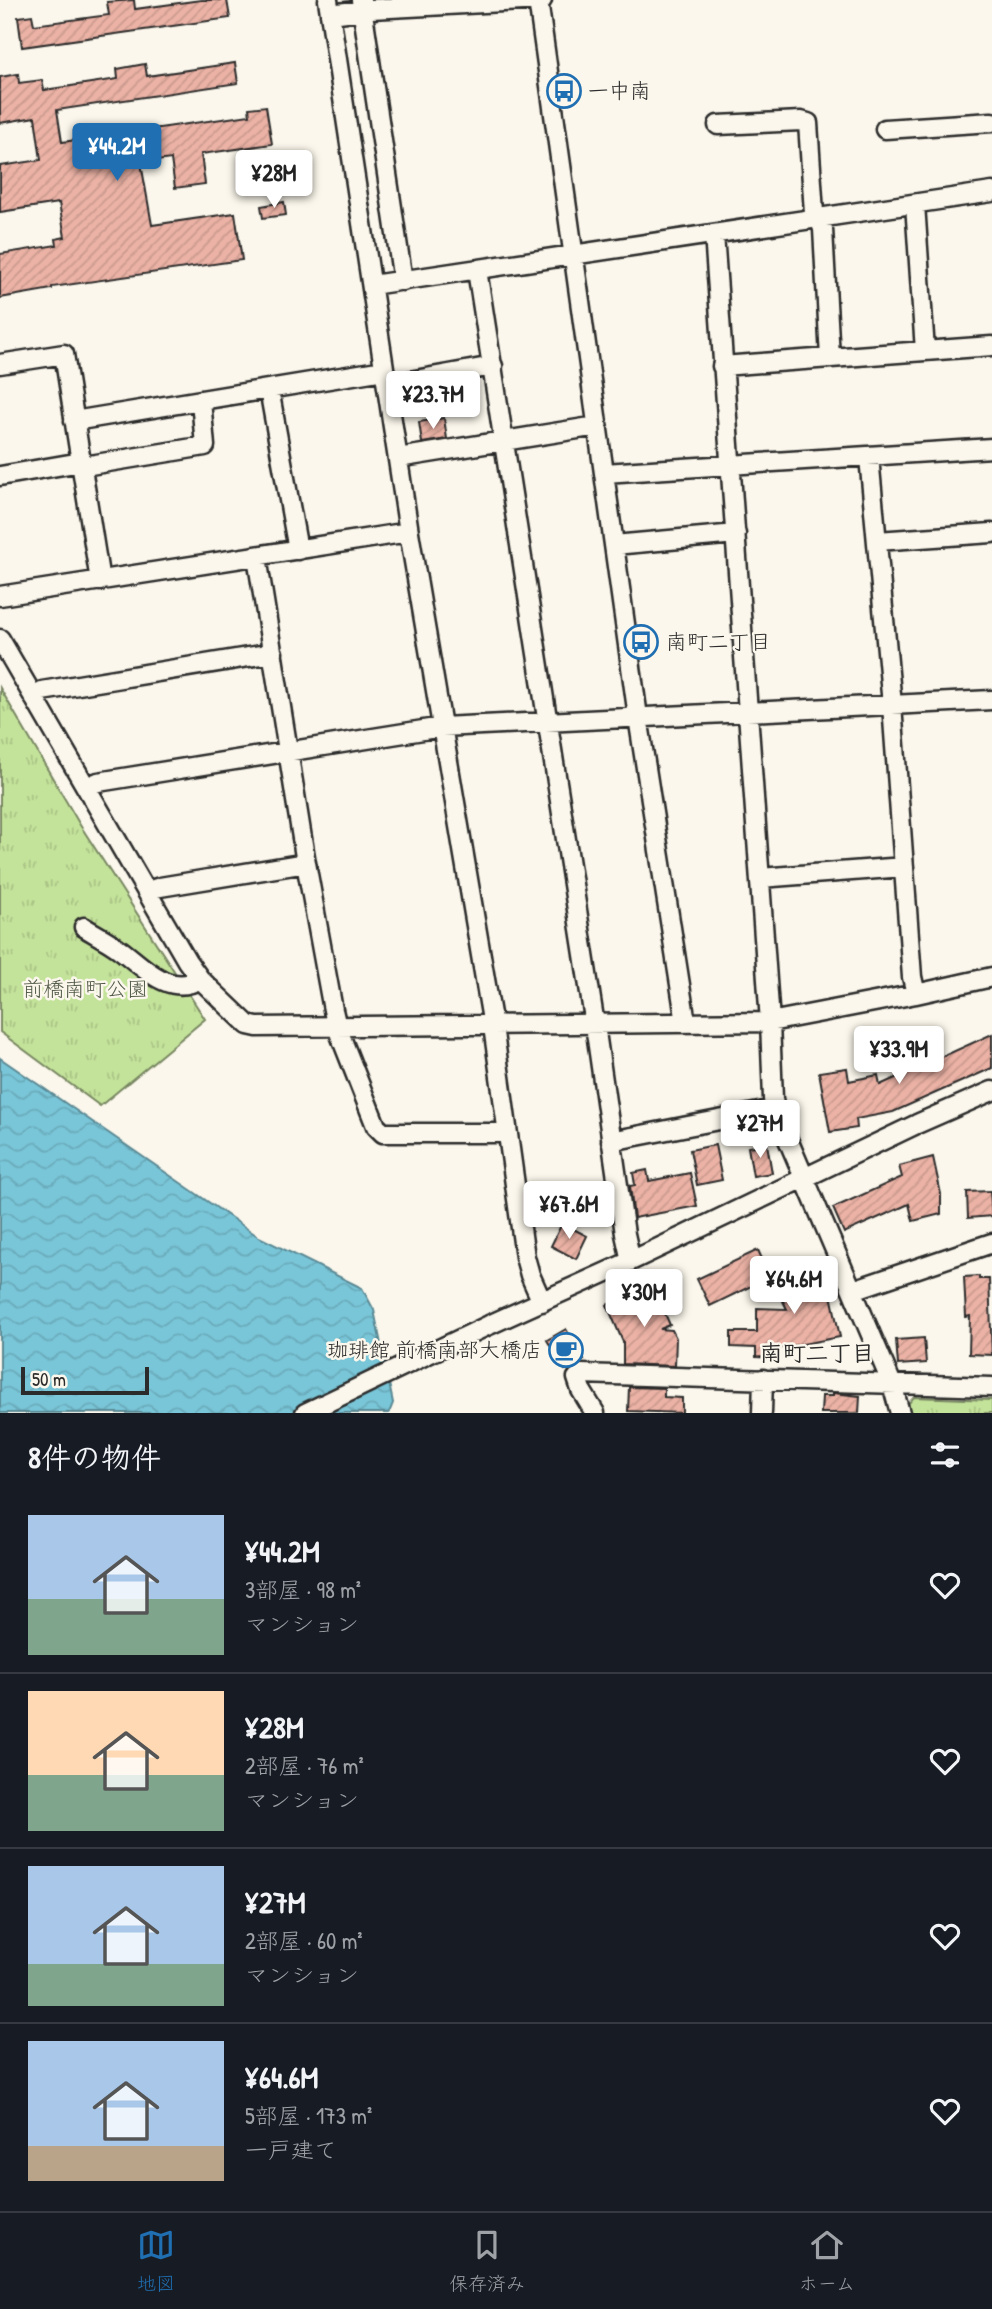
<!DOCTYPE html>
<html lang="ja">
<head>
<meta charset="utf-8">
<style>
  body { margin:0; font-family:"Patrick Hand","Klee One",sans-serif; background:#20242c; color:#f1f3f6; height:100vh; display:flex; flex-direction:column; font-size:26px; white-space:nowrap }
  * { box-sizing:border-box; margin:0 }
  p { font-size:23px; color:#9ea1a6 }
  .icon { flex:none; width:38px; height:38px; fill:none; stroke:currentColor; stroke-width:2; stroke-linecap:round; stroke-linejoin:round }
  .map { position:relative; height:1413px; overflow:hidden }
  .sheet { display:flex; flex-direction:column; background:#171b24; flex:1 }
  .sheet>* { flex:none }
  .scale { position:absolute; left:21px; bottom:18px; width:128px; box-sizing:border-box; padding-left:7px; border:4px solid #2b2b2b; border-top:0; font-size:19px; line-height:24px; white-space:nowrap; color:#2b2b2b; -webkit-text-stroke:5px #fbf7ec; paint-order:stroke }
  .price { position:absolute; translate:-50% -60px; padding:0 16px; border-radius:7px; background:#fff; color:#222; font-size:23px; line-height:46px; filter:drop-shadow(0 2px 4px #0008) }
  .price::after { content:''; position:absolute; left:50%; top:42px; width:21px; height:16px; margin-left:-10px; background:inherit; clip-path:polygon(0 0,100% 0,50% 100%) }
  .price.active { background:#1f6fb2; color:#fff }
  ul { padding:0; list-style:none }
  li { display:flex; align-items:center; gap:21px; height:175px; padding:0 28px }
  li+li { border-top:2px solid #363941 }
  li span { display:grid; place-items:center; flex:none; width:196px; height:140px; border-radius:0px; color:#555 }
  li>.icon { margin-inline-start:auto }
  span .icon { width:84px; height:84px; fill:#fffc; stroke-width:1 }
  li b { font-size:30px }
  h2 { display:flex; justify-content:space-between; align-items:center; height:84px; padding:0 28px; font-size:30px }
  .dock { display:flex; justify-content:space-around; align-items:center; height:98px; border-top:2px solid #363941; background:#171b24; font-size:19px; color:#9ea1a6 }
  .dock a { display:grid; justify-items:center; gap:4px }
  .dock .active { color:#1f6fb2 }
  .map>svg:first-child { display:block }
  .grass { fill:url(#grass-tufts); stroke:#788762; stroke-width:2 }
  .water { fill:url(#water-waves); stroke:#5a8893; stroke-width:2 }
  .building { fill:url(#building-hatch); stroke:#2b2b2b; stroke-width:2 }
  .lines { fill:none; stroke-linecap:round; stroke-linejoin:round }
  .minor-casing { stroke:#2b2b2b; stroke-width:23 }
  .minor { stroke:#fbf7ec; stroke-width:18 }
  .labels { text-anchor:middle; stroke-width:5; stroke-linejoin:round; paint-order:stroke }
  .poi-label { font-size:21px; fill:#2b2b2b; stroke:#fbf7ec; text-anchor:start }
  .park-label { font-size:21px; fill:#515947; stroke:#fbf7ec }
  .neighbourhood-label { font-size:23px; font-weight:bold; fill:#2b2b2b; stroke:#fbf7ec }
</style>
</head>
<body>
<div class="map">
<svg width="992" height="1413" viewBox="0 0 992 1413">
  <defs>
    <pattern id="grass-tufts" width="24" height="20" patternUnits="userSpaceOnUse" patternTransform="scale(1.75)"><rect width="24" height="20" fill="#c4e39a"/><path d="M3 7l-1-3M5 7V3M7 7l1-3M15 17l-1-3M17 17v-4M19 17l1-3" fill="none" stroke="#a9c385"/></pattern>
    <pattern id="water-waves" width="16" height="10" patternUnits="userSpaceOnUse" patternTransform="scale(1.75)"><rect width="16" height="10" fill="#79c6d8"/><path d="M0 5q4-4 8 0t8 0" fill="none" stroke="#69aaba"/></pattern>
    <pattern id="building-hatch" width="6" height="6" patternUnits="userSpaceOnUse" patternTransform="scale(1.75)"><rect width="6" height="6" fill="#ebb2a5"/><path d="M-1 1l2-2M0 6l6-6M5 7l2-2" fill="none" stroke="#ca998e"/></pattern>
  </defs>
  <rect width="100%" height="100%" fill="#fbf7ec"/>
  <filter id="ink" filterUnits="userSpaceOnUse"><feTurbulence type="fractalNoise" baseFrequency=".0143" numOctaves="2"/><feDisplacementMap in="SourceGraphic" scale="14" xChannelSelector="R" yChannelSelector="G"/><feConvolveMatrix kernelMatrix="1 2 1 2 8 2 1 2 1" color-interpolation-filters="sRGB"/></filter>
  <g filter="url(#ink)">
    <!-- grass -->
    <path class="grass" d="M 0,688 L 80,825 L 205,1019 L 100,1106 L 0,1032 Z
      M 914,1397 L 992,1400 L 992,1413 L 909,1413 L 907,1405 Z"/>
    <!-- water -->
    <path class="water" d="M 0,1058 L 259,1237 L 362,1288 L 374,1310 L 393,1403 L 389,1413 L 0,1413 Z"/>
    <!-- building -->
    <path class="building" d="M 134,0 L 135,9 L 201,0 L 227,0 L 230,18 L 22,47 L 18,17 L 32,15 L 34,25 L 109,15 L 107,2 Z
      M 235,63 L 238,83 L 57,110 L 62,142 L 250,115 L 249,108 L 266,106 L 272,144 L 201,154 L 205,184 L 175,188 L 171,159 L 141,163 L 152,225 L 235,213 L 242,260 L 52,287 L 52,289 L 0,298 L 0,254 L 57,245 L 56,239 L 65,237 L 59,203 L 0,212 L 0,166 L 41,160 L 35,117 L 0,123 L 0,77 L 18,74 L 19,83 L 42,80 L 44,90 L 118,79 L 117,69 L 145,64 L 147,76 Z
      M 284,202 L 286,215 L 263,218 L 261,206 Z
      M 464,386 L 467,404 L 453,406 L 450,388 Z
      M 444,418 L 447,439 L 422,443 L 419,422 Z
      M 992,1034 L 992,1068 L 893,1112 L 856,1119 L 857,1128 L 830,1132 L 819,1072 L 847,1068 L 849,1081 L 878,1075 L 880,1085 Z
      M 767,1144 L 772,1173 L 753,1176 L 748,1147 Z
      M 715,1145 L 722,1180 L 697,1185 L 690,1150 Z
      M 933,1157 L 941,1194 L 941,1214 L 913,1221 L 909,1204 L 844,1233 L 833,1208 L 902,1177 L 899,1166 Z
      M 647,1170 L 649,1181 L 690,1173 L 697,1206 L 634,1218 L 630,1186 L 635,1185 L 633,1173 Z
      M 990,1191 L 992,1216 L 968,1218 L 967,1192 Z
      M 562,1223 L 587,1236 L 576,1259 L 551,1246 Z
      M 758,1250 L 770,1277 L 710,1306 L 697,1279 Z
      M 818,1258 L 823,1270 L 821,1271 L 830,1290 L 840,1337 L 776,1349 L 776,1358 L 756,1357 L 756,1348 L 731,1347 L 731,1332 L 757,1332 L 757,1308 L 787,1309 L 776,1287 L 800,1276 L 796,1269 Z
      M 979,1276 L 979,1279 L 989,1279 L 992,1355 L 969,1354 L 970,1316 L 966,1317 L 964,1277 Z
      M 639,1288 L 656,1293 L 670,1325 L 660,1329 L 672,1330 L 676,1338 L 675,1366 L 623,1364 L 623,1342 L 607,1305 Z
      M 566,1329 L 584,1360 L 565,1370 L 547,1340 Z
      M 924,1338 L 926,1363 L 898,1365 L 896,1340 Z
      M 629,1387 L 664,1388 L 664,1397 L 682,1398 L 682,1413 L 628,1411 Z
      M 833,1393 L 860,1396 L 859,1413 L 821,1413 L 822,1396 L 833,1396 Z"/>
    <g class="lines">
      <!-- minor casing -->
      <g class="minor-casing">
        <path id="minor" d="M 328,0 L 409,532 L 493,1026 L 525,1257 L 530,1275 L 542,1302
          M 361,0 L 403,281
          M 538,0 L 638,717 L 686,1023
          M 330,14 L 371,9 L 542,0
          M 718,125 L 801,121 L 808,123 L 814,213 L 819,218 L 823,229 L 830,358
          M 885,129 L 992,122
          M 915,204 L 925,351
          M 714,234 L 770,1022 L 773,1099 L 775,1109 L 892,1384 L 900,1413
          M 477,270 L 595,1025 L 625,1234 L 631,1261
          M 372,285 L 992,192
          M 0,364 L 64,354 L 81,462 L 0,476
          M 722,366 L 992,346
          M 387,385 L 493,366
          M 269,389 L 298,550
          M 74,421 L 384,370
          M 869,457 L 892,705 L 912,977 L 916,994
          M 398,458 L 597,426
          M 604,473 L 992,448
          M 877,541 L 992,533
          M 614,545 L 736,534
          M 257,557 L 306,863 L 333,1010 L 337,1027 L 376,1126 L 383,1133 L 506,1133
          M 100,581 L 81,462 L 90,465 L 205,446 L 201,400
          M 0,596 L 409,532
          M 0,639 L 187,961 L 200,979 L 248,1025 L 257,1027 L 770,1022 L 916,994 L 992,977
          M 34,698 L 42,691 L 273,653
          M 86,787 L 98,782 L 442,727 L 992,700
          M 760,878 L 904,867
          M 147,891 L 160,887 L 306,863
          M 84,927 C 95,934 107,940 118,948 C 141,964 168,998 200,979
          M 611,1141 L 775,1109
          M 853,1290 L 992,1243
          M 305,1413 L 489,1325 L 631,1261 L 917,1124 L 992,1091
          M 595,1413 L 581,1390 L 577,1378 L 581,1374 L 992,1387
          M 762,1413 L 763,1379"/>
      </g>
      <!-- minor -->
      <use href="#minor" class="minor"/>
    </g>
  </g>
  <!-- icons -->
  <defs>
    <g id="bus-ring" transform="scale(1.75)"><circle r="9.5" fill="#fbf7ec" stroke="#1f6fb2" stroke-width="1.5"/><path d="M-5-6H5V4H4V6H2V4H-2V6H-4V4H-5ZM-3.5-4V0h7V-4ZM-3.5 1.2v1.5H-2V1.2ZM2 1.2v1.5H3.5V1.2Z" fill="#1f6fb2"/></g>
    <g id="cafe-ring" transform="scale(1.75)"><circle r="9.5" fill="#fbf7ec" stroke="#1f6fb2" stroke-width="1.5"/><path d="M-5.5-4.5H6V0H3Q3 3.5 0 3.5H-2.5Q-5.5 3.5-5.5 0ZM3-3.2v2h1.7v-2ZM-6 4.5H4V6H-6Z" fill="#1f6fb2"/></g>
  </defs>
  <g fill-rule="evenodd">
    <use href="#bus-ring" x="564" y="91"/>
    <use href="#bus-ring" x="641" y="642"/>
    <use href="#cafe-ring" x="566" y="1350"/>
  </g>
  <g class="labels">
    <!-- poi labels -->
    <g class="poi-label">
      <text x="588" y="98">一中南</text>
      <text x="666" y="649">南町二丁目</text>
      <text x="542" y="1357" text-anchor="end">珈琲館 前橋南部大橋店</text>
    </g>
    <!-- park labels -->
    <g class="park-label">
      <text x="85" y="996">前橋南町公園</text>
    </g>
    <!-- neighbourhood labels -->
    <g class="neighbourhood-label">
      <text x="817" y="1361">南町二丁目</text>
    </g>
  </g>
</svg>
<div class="scale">50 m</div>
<b class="price active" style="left:117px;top:183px">¥44.2M</b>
<b class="price" style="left:274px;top:210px">¥28M</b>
<b class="price" style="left:433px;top:431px">¥23.7M</b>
<b class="price" style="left:899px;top:1086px">¥33.9M</b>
<b class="price" style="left:760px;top:1160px">¥27M</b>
<b class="price" style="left:569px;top:1241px">¥67.6M</b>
<b class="price" style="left:794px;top:1316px">¥64.6M</b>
<b class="price" style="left:644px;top:1329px">¥30M</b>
</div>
<section class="sheet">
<h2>8件の物件<svg class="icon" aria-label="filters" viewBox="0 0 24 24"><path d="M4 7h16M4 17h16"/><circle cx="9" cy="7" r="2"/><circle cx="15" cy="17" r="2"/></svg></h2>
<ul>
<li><span style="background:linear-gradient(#a9c7e8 60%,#7fa58c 0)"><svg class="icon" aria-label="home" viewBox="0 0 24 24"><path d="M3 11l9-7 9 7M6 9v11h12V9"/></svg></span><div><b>¥44.2M</b><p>3部屋 · 98 m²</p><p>マンション</p></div><svg class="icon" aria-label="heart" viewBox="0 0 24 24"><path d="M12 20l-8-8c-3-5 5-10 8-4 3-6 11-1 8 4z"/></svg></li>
<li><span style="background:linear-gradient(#ffd9b3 60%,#7fa58c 0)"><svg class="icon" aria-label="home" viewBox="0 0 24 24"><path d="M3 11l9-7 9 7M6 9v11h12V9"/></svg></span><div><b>¥28M</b><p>2部屋 · 76 m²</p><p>マンション</p></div><svg class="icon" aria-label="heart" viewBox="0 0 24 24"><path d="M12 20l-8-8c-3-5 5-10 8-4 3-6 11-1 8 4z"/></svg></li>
<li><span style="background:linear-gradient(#a9c7e8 70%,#7fa58c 0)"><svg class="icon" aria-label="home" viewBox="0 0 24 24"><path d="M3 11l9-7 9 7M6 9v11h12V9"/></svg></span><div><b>¥27M</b><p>2部屋 · 60 m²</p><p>マンション</p></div><svg class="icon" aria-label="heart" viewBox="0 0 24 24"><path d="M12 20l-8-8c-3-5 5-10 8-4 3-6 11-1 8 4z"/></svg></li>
<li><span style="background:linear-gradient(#a9c7e8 75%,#b9a48a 0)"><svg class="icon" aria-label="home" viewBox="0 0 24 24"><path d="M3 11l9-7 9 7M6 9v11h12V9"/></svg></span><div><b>¥64.6M</b><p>5部屋 · 173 m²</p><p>一戸建て</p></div><svg class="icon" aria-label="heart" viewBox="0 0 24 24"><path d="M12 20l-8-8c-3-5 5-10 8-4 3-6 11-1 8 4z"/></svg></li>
</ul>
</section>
<nav class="dock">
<a class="active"><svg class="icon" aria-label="map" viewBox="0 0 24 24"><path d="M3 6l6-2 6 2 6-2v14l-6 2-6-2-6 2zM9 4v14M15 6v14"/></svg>地図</a>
<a><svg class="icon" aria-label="saved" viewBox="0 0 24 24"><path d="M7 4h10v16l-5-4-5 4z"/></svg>保存済み</a>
<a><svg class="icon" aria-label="home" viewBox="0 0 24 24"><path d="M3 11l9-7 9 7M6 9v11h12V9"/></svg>ホーム</a>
</nav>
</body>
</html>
